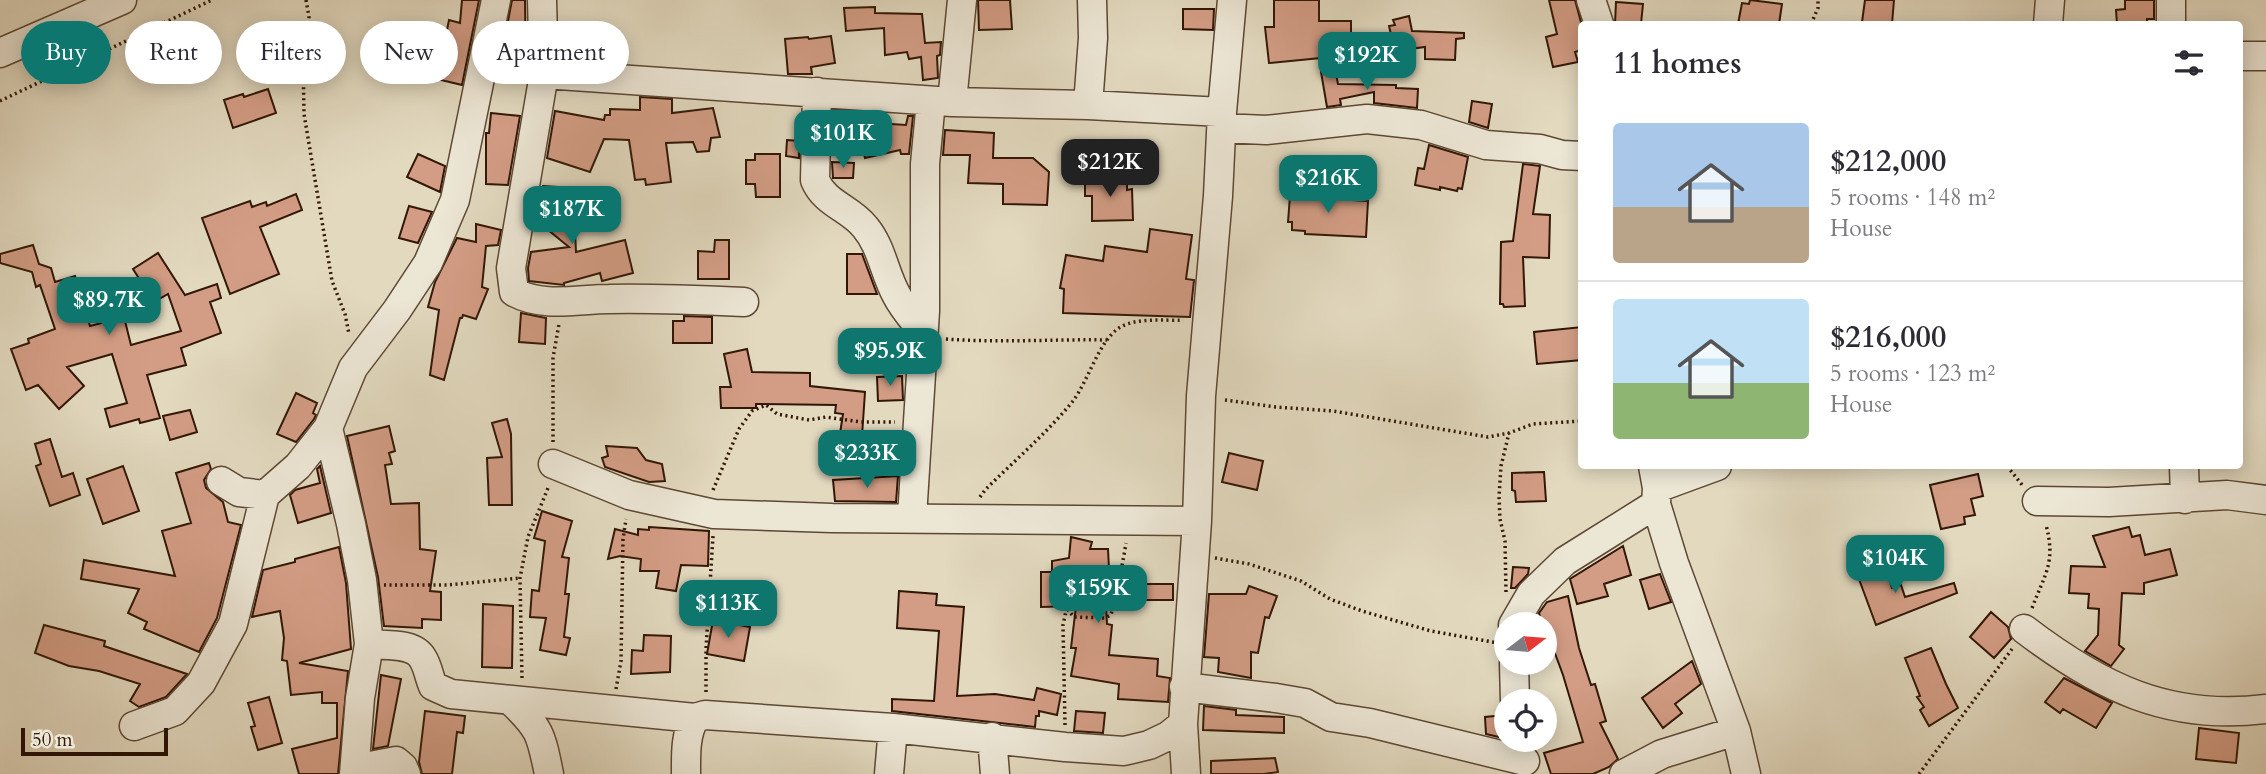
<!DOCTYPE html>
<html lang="en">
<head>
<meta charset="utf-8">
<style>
  body { margin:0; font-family:Cardo,serif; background:#f2f2f3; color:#2b2b33; height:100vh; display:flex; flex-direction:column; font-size:26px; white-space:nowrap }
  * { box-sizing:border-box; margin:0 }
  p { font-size:23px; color:#7c7c81 }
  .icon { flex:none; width:38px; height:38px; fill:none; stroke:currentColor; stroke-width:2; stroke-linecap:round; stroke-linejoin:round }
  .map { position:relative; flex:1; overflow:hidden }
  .details { position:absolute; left:1578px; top:21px; width:665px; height:448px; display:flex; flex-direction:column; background:#fff; border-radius:7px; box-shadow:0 4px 18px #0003 }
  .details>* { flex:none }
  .hud { position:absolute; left:21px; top:21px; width:665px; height:63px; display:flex; gap:14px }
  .needle { width:46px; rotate:74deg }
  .tools { position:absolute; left:1494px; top:612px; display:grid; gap:14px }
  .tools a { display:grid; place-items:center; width:63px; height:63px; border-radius:50%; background:#fff; box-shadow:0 4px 18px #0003; font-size:35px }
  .scale { position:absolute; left:21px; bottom:18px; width:147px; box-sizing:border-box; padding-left:7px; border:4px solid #321706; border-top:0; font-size:19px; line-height:24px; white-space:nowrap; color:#321706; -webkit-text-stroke:5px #ece6d5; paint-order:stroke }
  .price { position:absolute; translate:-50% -60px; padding:0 16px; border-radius:14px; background:#0f766e; color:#fff; font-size:23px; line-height:46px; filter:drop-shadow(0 2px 4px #0008) }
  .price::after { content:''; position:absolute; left:50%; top:42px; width:21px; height:16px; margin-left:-10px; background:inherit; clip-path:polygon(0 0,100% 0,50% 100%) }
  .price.selected { background:#222; color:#fff }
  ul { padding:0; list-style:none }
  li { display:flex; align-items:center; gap:21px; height:175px; padding:0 35px }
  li+li { border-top:2px solid #e1e1e2 }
  li span { display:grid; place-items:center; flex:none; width:196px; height:140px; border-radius:7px; color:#555 }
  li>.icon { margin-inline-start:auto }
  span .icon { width:84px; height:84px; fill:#fffc; stroke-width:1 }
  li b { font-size:30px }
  h2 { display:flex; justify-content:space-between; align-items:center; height:84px; padding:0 35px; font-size:30px }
  .chip { padding:0 24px; border-radius:32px; background:#fff; box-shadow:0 4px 18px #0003; font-size:24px; line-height:63px }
  .chip.selected { background:#0f766e; color:#fff }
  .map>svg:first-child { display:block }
  .building { fill:#d39d85; stroke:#321706; stroke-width:2 }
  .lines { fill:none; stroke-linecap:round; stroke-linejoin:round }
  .minor-casing { stroke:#5e4834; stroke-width:31 }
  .path { stroke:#321706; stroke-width:3.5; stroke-dasharray:2 3.5; stroke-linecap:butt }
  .minor { stroke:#ece6d5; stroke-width:28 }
</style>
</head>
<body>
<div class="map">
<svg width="2266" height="774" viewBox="0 0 2266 774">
  <rect width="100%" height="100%" fill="#e2d9bf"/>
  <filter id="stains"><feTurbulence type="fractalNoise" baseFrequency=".00286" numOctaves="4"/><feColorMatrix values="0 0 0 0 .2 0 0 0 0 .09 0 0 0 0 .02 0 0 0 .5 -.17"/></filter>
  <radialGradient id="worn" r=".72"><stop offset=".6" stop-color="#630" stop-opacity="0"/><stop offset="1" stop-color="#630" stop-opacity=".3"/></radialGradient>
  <!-- building -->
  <path class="building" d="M 462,0 L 479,0 L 462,85 L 437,79 L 449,20 L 460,23 Z
    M 512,0 L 525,0 L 526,82 L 497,79 Z
    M 978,0 L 1010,0 L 1012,29 L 979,30 Z
    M 1274,0 L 1319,0 L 1319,21 L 1351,21 L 1351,55 L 1269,63 L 1265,27 L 1274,27 Z
    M 1549,0 L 1575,0 L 1582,26 L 1582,50 L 1575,52 L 1578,62 L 1553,67 L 1546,37 L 1557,34 Z
    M 1750,0 L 1782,4 L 1779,24 L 1738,24 L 1742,3 L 1749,4 Z
    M 1865,0 L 1894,0 L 1892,24 L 1862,22 Z
    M 2125,0 L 2154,0 L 2154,19 L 2147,19 L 2147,24 L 2117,24 L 2116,10 L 2125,9 Z
    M 1616,2 L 1643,4 L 1641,24 L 1615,24 Z
    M 875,7 L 875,13 L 922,14 L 925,43 L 941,42 L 940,55 L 937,56 L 938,78 L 923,80 L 921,57 L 909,59 L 907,52 L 885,55 L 884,28 L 846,31 L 844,8 Z
    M 1183,9 L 1214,9 L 1213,30 L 1183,29 Z
    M 1409,16 L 1412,31 L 1464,33 L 1464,38 L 1456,39 L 1455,60 L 1425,59 L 1425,47 L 1395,51 L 1389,26 L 1395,25 L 1393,20 Z
    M 831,36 L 835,63 L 811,67 L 812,74 L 788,74 L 785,39 L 808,37 L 809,39 Z
    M 601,42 L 602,61 L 560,58 L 560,51 L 566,51 L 565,43 Z
    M 1335,69 L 1338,84 L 1396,85 L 1396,88 L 1418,89 L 1417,108 L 1374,103 L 1374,92 L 1340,99 L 1341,105 L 1327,107 L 1321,72 Z
    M 268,89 L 276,113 L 233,128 L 224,100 L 243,94 L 244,97 Z
    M 640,97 L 672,99 L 672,113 L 713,108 L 720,137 L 711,138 L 709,151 L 697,152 L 693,142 L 666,143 L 671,182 L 646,185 L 645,179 L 635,180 L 629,140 L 604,139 L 590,172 L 547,158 L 555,111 L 604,120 L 605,115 L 610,115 L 610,109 L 640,110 Z
    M 1472,101 L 1492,104 L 1488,128 L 1469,122 Z
    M 491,113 L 520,116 L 508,185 L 486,184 L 486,133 L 489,133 Z
    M 908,116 L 913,116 L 909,154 L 901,154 L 900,150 L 865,158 L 857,122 L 875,118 L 876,123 L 906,125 Z
    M 945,130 L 994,133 L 993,158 L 1033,158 L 1049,172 L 1047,205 L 1003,204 L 1003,184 L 968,183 L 970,155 L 943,155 Z
    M 787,140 L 799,141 L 799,158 L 786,156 Z
    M 1429,145 L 1468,157 L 1462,189 L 1458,188 L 1457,191 L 1440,187 L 1440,190 L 1415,185 L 1418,168 L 1424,169 Z
    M 418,154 L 445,166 L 440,192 L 407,177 Z
    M 755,154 L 780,154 L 780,197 L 756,197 L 755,184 L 746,184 L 746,160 L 755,160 Z
    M 832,162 L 854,163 L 853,178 L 833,178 Z
    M 1523,164 L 1540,166 L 1533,214 L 1550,215 L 1549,258 L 1523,257 L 1525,306 L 1504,307 L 1503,304 L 1500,304 L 1501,242 L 1513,241 Z
    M 1085,178 L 1127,180 L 1127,190 L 1132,189 L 1133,220 L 1092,221 L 1092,196 L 1085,196 Z
    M 543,186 L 573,188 L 576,252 L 625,240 L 633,273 L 602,281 L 600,273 L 564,283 L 564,285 L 529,281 L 528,268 L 531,252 L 569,247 L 536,220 Z
    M 1308,192 L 1336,193 L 1336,199 L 1368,201 L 1366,237 L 1305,234 L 1305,231 L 1292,230 L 1292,222 L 1288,222 L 1290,196 L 1308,197 Z
    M 296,194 L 302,210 L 260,227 L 279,274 L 230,294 L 202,218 L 250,201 L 252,207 L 266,202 L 267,206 Z
    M 409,206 L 432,212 L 418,243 L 399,238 Z
    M 476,224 L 501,230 L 498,245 L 486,246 L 482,287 L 488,289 L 476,319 L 463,315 L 462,318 L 460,318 L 444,380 L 430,375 L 439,310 L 428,307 L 435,282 L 457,238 L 476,242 Z
    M 1150,229 L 1192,235 L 1186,279 L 1194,280 L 1190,317 L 1063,313 L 1064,289 L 1060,288 L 1066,255 L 1103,261 L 1105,246 L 1147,252 Z
    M 715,240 L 729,240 L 729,279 L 698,279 L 698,251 L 714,252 Z
    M 33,245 L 39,264 L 51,268 L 55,282 L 75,276 L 90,326 L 124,317 L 131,345 L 181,331 L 168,294 L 154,302 L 133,269 L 158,253 L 185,295 L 217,284 L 221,298 L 210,302 L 221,333 L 181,348 L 186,365 L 147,375 L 160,418 L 140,423 L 139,419 L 110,427 L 105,409 L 127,403 L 112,354 L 67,367 L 84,386 L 59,409 L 38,385 L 26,390 L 11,349 L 29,343 L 28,339 L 55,329 L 40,285 L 36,287 L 32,272 L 0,263 L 0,254 Z
    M 847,254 L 862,254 L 877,294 L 847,294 Z
    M 521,313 L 546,318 L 545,344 L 519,342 Z
    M 684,316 L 712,317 L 712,343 L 673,343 L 673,321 L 684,321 Z
    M 1582,327 L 1582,360 L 1537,364 L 1534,332 Z
    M 747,349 L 752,372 L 810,373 L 810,386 L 865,392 L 862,436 L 900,436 L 899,462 L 837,453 L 843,414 L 835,413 L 836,405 L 756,404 L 756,408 L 721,408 L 720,387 L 731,387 L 724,354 Z
    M 902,376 L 903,400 L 878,401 L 877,377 Z
    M 296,393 L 317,403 L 313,413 L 316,415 L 314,419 L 296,442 L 277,434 Z
    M 190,410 L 197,432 L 170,440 L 163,416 Z
    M 507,419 L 511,434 L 512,505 L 489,505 L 487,458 L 502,457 L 492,423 Z
    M 389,426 L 395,451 L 389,453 L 392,464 L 385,465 L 391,504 L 419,503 L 420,549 L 436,551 L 430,591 L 441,592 L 441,620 L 422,619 L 422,628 L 384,626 L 378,577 L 347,436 Z
    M 50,439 L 62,477 L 73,473 L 80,495 L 50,506 L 36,466 L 41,464 L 35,444 Z
    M 606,446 L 637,448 L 646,460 L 662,464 L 665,481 L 649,482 L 605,467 L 602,458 L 608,456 Z
    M 1229,453 L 1263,461 L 1257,490 L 1222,482 Z
    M 209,463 L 211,469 L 204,480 L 206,488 L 223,502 L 228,522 L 241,525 L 217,618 L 199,652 L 144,629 L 147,622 L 128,613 L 139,589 L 81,579 L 84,560 L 175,576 L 162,531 L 191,523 L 176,473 Z
    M 123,466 L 139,511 L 103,524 L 87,479 Z
    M 320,466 L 331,513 L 298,523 L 290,495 L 295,490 L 320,483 L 317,469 Z
    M 1544,472 L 1546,501 L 1516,502 L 1515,491 L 1512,490 L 1512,473 Z
    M 1978,474 L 1983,496 L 1971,499 L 1975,515 L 1964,517 L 1965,524 L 1941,529 L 1930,485 Z
    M 898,476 L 896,502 L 835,501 L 833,480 Z
    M 542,511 L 572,521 L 562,557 L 569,558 L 565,594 L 569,594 L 564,637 L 570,638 L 566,655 L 540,650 L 546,618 L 530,617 L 532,590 L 539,591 L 545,541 L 534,538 Z
    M 649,527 L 709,531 L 708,566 L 681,565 L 676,591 L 656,588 L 659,571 L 640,571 L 641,559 L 620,556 L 608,559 L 615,529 L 638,535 L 638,529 L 649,530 Z
    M 2129,527 L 2132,537 L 2140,535 L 2145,555 L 2170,549 L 2177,575 L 2144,583 L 2144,594 L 2122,593 L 2119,645 L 2124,649 L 2111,666 L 2085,651 L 2098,635 L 2099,609 L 2088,608 L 2089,594 L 2069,593 L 2071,566 L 2105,567 L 2093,536 Z
    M 1071,537 L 1092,542 L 1090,549 L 1108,549 L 1109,569 L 1104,569 L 1107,624 L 1112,625 L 1109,655 L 1158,659 L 1157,676 L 1170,678 L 1168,702 L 1118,699 L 1119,684 L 1071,676 L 1076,648 L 1071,648 L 1076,606 L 1041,607 L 1041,572 L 1052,572 L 1052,561 L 1069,558 Z
    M 1623,546 L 1631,575 L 1604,584 L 1608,596 L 1577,604 L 1570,579 Z
    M 339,547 L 346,583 L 351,649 L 299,663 L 348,671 L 338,774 L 299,774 L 292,749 L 337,738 L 337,703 L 322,703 L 322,692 L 291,695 L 287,661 L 282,660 L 284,638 L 280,611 L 252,617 L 263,570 L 295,562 L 295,559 Z
    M 1882,561 L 1892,588 L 1901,585 L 1905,597 L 1954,583 L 1957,593 L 1876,625 L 1856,571 Z
    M 1513,567 L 1529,568 L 1528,574 L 1515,588 L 1511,588 Z
    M 1660,574 L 1671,602 L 1649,609 L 1640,580 Z
    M 1139,584 L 1173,584 L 1173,600 L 1139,600 Z
    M 1249,586 L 1277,596 L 1269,618 L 1265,617 L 1258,653 L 1251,652 L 1251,678 L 1218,672 L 1219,658 L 1204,657 L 1209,594 L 1246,594 Z
    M 899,591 L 937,594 L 936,605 L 964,607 L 957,696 L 995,694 L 1034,700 L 1037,688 L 1061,694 L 1057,715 L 1039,711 L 1039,716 L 1036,716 L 1035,727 L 892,711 L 892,699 L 934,701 L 939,631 L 897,628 Z
    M 1568,596 L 1579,648 L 1591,685 L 1595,684 L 1606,721 L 1600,723 L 1618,759 L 1609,767 L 1593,774 L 1551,774 L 1544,753 L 1583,742 L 1563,675 L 1550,640 L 1546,640 L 1545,625 L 1542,625 L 1539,613 L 1547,602 Z
    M 483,604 L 513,606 L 512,668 L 482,667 Z
    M 1991,612 L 2008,627 L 2011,639 L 1994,658 L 1970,637 Z
    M 713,620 L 750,627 L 744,661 L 707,654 Z
    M 44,625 L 105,641 L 104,646 L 187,674 L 166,697 L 139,707 L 130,701 L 140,684 L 99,671 L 69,666 L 35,653 Z
    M 644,635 L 671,636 L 670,672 L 631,674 L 632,650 L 643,651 Z
    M 1931,648 L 1946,684 L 1958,708 L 1929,726 L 1920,710 L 1924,707 L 1917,697 L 1920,696 L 1905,658 Z
    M 1692,661 L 1701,684 L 1675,704 L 1682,713 L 1663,728 L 1642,698 Z
    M 381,675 L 401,679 L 388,746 L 373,749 Z
    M 2064,678 L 2112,703 L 2096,728 L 2063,709 L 2060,713 L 2045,702 Z
    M 269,697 L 282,743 L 258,750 L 251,727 L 255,726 L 248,703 Z
    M 1204,706 L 1236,710 L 1236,715 L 1284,717 L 1284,733 L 1203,730 Z
    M 425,711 L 465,716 L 463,733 L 457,732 L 452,774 L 422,774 L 419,762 Z
    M 1076,711 L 1105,713 L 1103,733 L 1074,731 Z
    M 1505,715 L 1507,739 L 1486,734 L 1485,717 Z
    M 2199,728 L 2239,733 L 2236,763 L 2196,759 Z
    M 1275,758 L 1278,772 L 1264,774 L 1211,774 L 1211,761 Z"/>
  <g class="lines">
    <!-- minor casing -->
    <g class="minor-casing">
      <path id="minor" d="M 542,0 L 544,74 L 511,268 L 514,292 C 543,308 578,299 609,299 C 654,298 699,300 744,302
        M 1591,0 L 1599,24
        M 2048,24 L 2050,0
        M 2171,24 L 2171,0
        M 0,53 L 122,0
        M 2240,56 L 2266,56
        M 544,74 L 952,102 L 1088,105 L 1222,112
        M 817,92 L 815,180 C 825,204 850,208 865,227 C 882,247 884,273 897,296 C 903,308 914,320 922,331
        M 952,102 L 962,0
        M 1088,105 L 1093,38 L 1092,0
        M 1223,128 L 1266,130 L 1367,119 L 1421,125 L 1486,145 L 1540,149 L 1562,155 L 1582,156
        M 328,428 L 351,524 L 362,580 L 369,644 L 360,698 L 354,774
        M 553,464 L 629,495 L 714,514 L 832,518 L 1197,521
        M 1653,466 L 1657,488 L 1656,504 L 1674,563 L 1736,731 L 1746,774
        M 2184,466 L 2185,499
        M 221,481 L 239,492 L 265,495 L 298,466 L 328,428 L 353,368 L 397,310 L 428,263 L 455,200 L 496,0
        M 1657,488 L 1717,466
        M 2037,501 L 2109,502 L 2227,495 L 2266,500
        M 912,517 L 925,311 L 925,164 L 931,101
        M 1513,625 L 1531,594 L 1565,561 L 1656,504
        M 2024,629 C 2100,687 2168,721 2266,709
        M 369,644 C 386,646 414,642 423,659 C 428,667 429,677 433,686 L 451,694 L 695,718
        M 1514,663 L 1515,702
        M 1184,687 L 1276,698 L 1305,703 L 1331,717 L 1370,723 L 1525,761
        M 510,700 C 540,728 541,734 549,774
        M 1183,724 L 1186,774
        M 134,726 L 175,711 L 201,683 L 233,624 L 265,495
        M 992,737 L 995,774
        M 355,769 L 396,761 L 403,767 L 406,774
        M 686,774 C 686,755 685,734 695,718 L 705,715 L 893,728 L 1065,747 L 1124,751 L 1149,745 L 1168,736 L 1183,724 L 1197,521 L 1201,396 L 1218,196 L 1222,112 L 1232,0
        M 889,774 L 893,728
        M 1624,774 L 1662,754 L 1736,731"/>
    </g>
    <!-- path -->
    <path class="path" d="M 306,0 L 309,17 L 303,59 L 304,114 L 332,281 L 345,314 L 349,334
      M 1811,24 L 1818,8 L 1818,0
      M 0,101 L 212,0
      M 946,339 C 1000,343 1053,339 1107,340
      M 1225,400 L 1276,407 L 1333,411 L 1488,437 L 1509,433 L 1533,424 L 1582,421
      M 553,442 L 553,358 L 559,324
      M 2007,466 L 2023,486
      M 713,490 L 739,429 L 752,411 L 766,405 L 777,414 L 809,420 L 826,417 L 861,422 L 895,422
      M 980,497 L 985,490 C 1014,461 1047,433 1073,401 C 1088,381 1099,341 1119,328 C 1136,317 1164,321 1183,320
      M 1215,558 L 1249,564 L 1301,581 L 1330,599 L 1362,611 L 1431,631 L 1498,643
      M 384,585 L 448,585 L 520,578
      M 1506,592 L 1505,541 L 1500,519 L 1499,497 L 1501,466 L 1509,433
      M 2032,608 C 2045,574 2056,562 2046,525
      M 522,678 L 520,578 L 528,537 L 548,488
      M 616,689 L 621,661 L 623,539 L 626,519
      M 706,692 L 706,649 L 713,536
      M 1065,725 L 1063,625 L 1066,611 L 1068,610 L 1074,617 L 1105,618 L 1111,615 C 1117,591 1122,568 1126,543
      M 1919,774 L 2012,649"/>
    <!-- minor -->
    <use href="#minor" class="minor"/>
  </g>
  <rect width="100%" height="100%" filter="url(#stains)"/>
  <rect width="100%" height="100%" fill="url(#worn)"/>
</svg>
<div class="tools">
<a><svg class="needle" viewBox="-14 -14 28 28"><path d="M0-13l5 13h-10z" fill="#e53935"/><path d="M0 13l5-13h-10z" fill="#7c7c81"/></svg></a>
<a><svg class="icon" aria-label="locate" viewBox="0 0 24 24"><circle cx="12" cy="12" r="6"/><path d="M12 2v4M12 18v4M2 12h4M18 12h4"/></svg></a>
</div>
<div class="scale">50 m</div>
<b class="price" style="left:1367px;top:92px">$192K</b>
<b class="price" style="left:843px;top:170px">$101K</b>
<b class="price selected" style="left:1110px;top:199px">$212K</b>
<b class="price" style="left:1328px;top:215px">$216K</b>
<b class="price" style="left:572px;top:246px">$187K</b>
<b class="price" style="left:109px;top:337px">$89.7K</b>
<b class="price" style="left:890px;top:388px">$95.9K</b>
<b class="price" style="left:867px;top:490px">$233K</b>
<b class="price" style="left:1895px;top:595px">$104K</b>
<b class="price" style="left:1098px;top:625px">$159K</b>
<b class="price" style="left:728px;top:640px">$113K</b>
<div class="hud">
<a class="chip selected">Buy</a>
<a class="chip">Rent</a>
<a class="chip">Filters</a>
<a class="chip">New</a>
<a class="chip">Apartment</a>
</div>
<section class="details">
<h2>11 homes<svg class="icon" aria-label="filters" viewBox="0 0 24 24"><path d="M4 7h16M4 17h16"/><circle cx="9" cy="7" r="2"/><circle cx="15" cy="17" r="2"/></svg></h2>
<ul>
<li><span style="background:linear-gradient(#a9c7e8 60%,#b9a48a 0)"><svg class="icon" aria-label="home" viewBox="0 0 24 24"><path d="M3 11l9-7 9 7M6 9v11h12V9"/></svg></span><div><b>$212,000</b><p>5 rooms · 148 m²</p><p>House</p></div></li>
<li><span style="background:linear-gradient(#bfe0f5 60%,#8fb573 0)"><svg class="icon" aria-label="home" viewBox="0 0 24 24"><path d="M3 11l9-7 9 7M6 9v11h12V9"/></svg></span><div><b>$216,000</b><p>5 rooms · 123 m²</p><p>House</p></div></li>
</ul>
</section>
</div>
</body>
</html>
